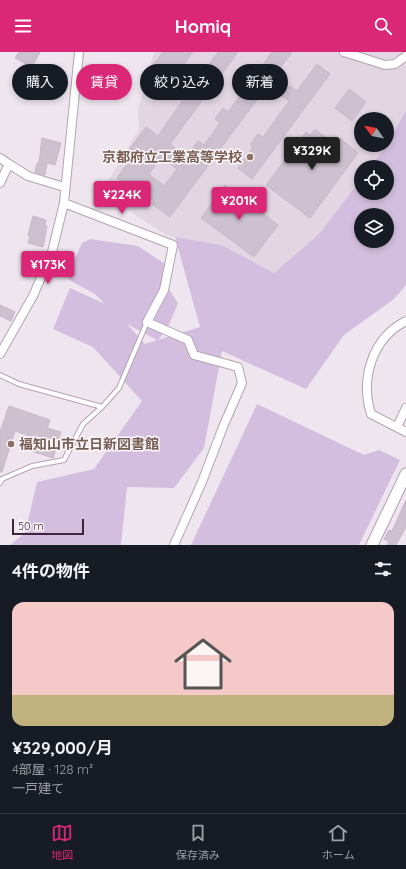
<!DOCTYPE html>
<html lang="ja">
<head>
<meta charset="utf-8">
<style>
  body { margin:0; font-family:Quicksand,"Noto Sans JP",sans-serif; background:#242831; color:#f1f3f6; height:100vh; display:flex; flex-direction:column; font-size:15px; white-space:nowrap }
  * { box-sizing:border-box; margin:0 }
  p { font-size:13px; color:#9ea1a6 }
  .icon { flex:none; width:22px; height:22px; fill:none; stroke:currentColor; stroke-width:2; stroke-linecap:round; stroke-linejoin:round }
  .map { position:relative; height:493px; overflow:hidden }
  .sheet { display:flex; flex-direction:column; background:#171b24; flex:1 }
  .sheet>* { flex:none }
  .hud { position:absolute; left:12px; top:12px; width:382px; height:36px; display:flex; gap:8px }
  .needle { width:26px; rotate:303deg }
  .fabs { position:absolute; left:354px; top:60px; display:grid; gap:8px }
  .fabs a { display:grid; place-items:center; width:40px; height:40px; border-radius:50%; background:#171b24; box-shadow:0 2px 6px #0003; font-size:20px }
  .scale { position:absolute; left:12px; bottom:10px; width:72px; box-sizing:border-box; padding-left:4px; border:2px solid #40243c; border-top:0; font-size:11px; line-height:14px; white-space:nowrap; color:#40243c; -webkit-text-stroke:3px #faf6fa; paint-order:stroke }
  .price { position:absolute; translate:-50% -34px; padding:0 9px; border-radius:4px; background:#db2777; color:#fff; font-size:13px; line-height:26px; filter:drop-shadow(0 1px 2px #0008) }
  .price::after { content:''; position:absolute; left:50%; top:24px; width:12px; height:9px; margin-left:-6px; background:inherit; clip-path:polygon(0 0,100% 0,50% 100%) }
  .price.on { background:#222; color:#fff }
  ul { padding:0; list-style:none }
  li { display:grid; align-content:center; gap:8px; height:212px; padding:0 12px }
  li span { display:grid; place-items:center; height:124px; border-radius:12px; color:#555 }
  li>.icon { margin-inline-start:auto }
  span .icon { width:72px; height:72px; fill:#fffc; stroke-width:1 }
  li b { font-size:17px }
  h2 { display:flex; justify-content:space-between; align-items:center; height:48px; padding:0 12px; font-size:17px }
  .tag { padding:0 14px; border-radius:18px; background:#171b24; box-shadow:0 2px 6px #0003; font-size:14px; line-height:36px }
  .tag.on { background:#db2777; color:#fff }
  header { display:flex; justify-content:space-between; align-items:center; height:52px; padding:0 12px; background:#db2777; color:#fff; font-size:18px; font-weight:700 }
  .tabs { display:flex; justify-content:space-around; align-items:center; height:56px; border-top:1px solid #363941; background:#171b24; font-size:11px; color:#9ea1a6 }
  .tabs a { display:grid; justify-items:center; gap:2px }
  .tabs .on { color:#db2777 }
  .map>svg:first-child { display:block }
  .built { fill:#e1d6e2 }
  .green { fill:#d4bedf; fill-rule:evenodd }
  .building { fill:#cec1cf; stroke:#c8b7c8; fill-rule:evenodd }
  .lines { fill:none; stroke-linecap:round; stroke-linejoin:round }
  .lane-casing { stroke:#b3a3b1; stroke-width:6 }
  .street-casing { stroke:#b3a3b1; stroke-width:10 }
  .secondary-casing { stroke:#b29ab0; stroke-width:13 }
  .lane { stroke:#fff; stroke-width:4 }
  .street { stroke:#fff; stroke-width:8 }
  .secondary { stroke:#fff; stroke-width:11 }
  .education-dot { fill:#8d6e63; stroke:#faf6fa; stroke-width:1.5 }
  .labels { text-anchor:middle; stroke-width:3; stroke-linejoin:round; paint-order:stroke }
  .education-label { font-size:14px; font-weight:bold; fill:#785e54; stroke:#faf6fa; text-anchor:end }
</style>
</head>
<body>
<header><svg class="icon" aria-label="menu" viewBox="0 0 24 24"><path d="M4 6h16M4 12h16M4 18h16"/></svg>Homiq<svg class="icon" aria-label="search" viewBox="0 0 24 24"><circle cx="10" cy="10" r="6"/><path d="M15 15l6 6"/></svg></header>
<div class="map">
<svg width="406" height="493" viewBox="0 0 406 493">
  <rect width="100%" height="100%" fill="#eee5ee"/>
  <!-- built -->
  <path class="built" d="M 154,0 L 403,0 L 406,4 L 406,58 L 387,92 L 387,67 L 361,67 L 361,93 L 387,93 L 386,94 L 370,115 L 361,115 L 361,127 L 320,181 L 274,221 L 222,193 L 168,184 L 101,141 L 139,77 L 138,58 Z"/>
  <!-- green -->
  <path class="green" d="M 406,58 L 406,233 L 394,247 L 344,283 L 306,337 L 222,299 L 204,396 L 174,436 L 127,435 L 121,493 L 10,493 L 25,481 L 37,430 L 94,417 L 142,349 L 93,295 L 53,277 L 70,236 L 105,252 L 95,242 L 71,229 L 67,225 L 82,191 L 90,187 L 138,194 L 168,214 L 168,236 L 178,251 L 168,275 L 158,288 L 200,275 L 175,185 L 222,193 L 274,221 L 320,181 L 361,127 L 361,141 L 387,141 L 387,115 L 370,115 L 387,93 ZM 361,163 L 387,163 L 387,189 L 361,189 ZM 127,272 L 157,288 L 145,292 Z
    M 257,352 L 364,403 L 379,398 L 400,408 L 359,493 L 191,493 Z"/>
  <!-- building -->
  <path class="building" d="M 19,0 L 40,0 L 32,15 L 15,6 Z
    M 163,0 L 193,0 L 173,27 L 170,25 L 166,30 L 150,18 Z
    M 218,0 L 238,0 L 170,92 L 186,105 L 198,89 L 204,93 L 220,71 L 215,67 L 223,56 L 228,60 L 272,0 L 292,0 L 170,165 L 152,152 L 154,149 L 138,137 L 136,140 L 117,126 L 134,103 L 128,99 L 146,75 L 158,84 L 185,45 L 181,42 L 188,33 L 192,36 ZM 161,105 L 177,117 L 164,134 L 149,122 Z
    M 317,12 L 330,22 L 252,127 L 238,116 L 253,95 L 250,93 L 258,82 L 263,85 L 289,49 L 282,44 L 290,34 L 297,39 Z
    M 31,19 L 42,22 L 41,25 L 58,29 L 53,47 L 31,41 L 32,39 L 27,37 Z
    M 349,37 L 366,50 L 352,69 L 335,56 Z
    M 315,77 L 336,93 L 341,87 L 358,101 L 310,166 L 266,133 L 306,80 L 310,83 Z
    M 42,86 L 61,91 L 55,113 L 47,111 L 45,123 L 35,120 L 37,111 L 39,111 Z
    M 225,133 L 278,173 L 254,205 L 201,166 Z
    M 33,164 L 46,168 L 45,173 L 47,174 L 43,195 L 28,191 L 30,184 L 28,183 Z
    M 0,253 L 15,260 L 11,269 L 0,264 Z
    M 9,354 L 50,368 L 47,376 L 61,380 L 53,406 L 28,398 L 32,385 L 15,379 L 2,420 L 0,420 L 0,380 Z
    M 406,448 L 406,475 L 396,493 L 387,493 L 389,490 L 384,487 L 389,478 L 392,479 Z"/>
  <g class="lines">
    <!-- lane casing -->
    <g class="lane-casing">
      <path id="lane" d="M 0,323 L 19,332 L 102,355 L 119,336 L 147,270
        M 0,431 L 2,427 L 32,414 L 64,408 L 83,372 L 102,355"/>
    </g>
    <!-- street casing -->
    <g class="street-casing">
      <path id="street" d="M 344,0 L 385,13 L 395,12 L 406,4
        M 0,106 L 9,112 L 0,131
        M 9,112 L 28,124 L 64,135
        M 64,151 L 173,193 L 164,238 L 147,270 L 188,288 L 194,303 L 238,315 L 242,331 L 223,375 L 202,430 L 174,493
        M 406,269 C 372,286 360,327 371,362 L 406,380
        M 0,302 L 33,244 L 52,200 L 64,151 L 79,0
        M 397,375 L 406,356"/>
    </g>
    <!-- secondary casing -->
    <g class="secondary-casing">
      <path id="secondary" d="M 372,493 L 406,422"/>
    </g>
    <!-- lane -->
    <use href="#lane" class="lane"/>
    <!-- street -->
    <use href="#street" class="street"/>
    <!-- secondary -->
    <use href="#secondary" class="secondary"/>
  </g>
  <!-- markers -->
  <g class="education-dot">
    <circle cx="250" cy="105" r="4"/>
    <circle cx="11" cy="392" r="4"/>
  </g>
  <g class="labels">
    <!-- education labels -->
    <g class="education-label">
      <text x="242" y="110">京都府立工業高等学校</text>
      <text x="19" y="397" text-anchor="start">福知山市立日新図書館</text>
    </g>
  </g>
</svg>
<div class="fabs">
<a><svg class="needle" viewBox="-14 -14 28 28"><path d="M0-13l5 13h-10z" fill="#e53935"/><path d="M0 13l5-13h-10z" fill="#9ea1a6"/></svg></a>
<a><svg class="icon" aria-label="locate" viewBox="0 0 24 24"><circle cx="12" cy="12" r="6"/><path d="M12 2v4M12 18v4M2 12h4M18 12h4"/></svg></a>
<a><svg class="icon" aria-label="layers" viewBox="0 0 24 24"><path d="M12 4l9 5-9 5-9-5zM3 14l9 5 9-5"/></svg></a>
</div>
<div class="scale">50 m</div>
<b class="price on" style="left:312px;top:119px">¥329K</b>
<b class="price" style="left:122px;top:163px">¥224K</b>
<b class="price" style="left:239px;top:169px">¥201K</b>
<b class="price" style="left:48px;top:233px">¥173K</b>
<div class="hud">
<a class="tag">購入</a>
<a class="tag on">賃貸</a>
<a class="tag">絞り込み</a>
<a class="tag">新着</a>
</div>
</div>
<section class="sheet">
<h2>4件の物件<svg class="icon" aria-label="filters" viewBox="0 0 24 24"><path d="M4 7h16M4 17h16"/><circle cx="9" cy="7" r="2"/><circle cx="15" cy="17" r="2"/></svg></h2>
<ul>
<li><span style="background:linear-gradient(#f6c9c9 75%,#c2b280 0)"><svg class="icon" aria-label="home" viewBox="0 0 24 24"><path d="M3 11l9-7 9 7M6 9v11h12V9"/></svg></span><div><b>¥329,000/月</b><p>4部屋 · 128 m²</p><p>一戸建て</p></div></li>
</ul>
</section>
<nav class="tabs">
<a class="on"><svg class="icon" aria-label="map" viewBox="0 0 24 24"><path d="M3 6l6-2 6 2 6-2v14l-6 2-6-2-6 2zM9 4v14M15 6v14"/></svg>地図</a>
<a><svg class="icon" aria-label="saved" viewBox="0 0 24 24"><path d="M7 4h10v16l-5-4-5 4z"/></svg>保存済み</a>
<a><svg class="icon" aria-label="home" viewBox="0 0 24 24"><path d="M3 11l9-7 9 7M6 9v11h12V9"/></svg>ホーム</a>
</nav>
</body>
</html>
